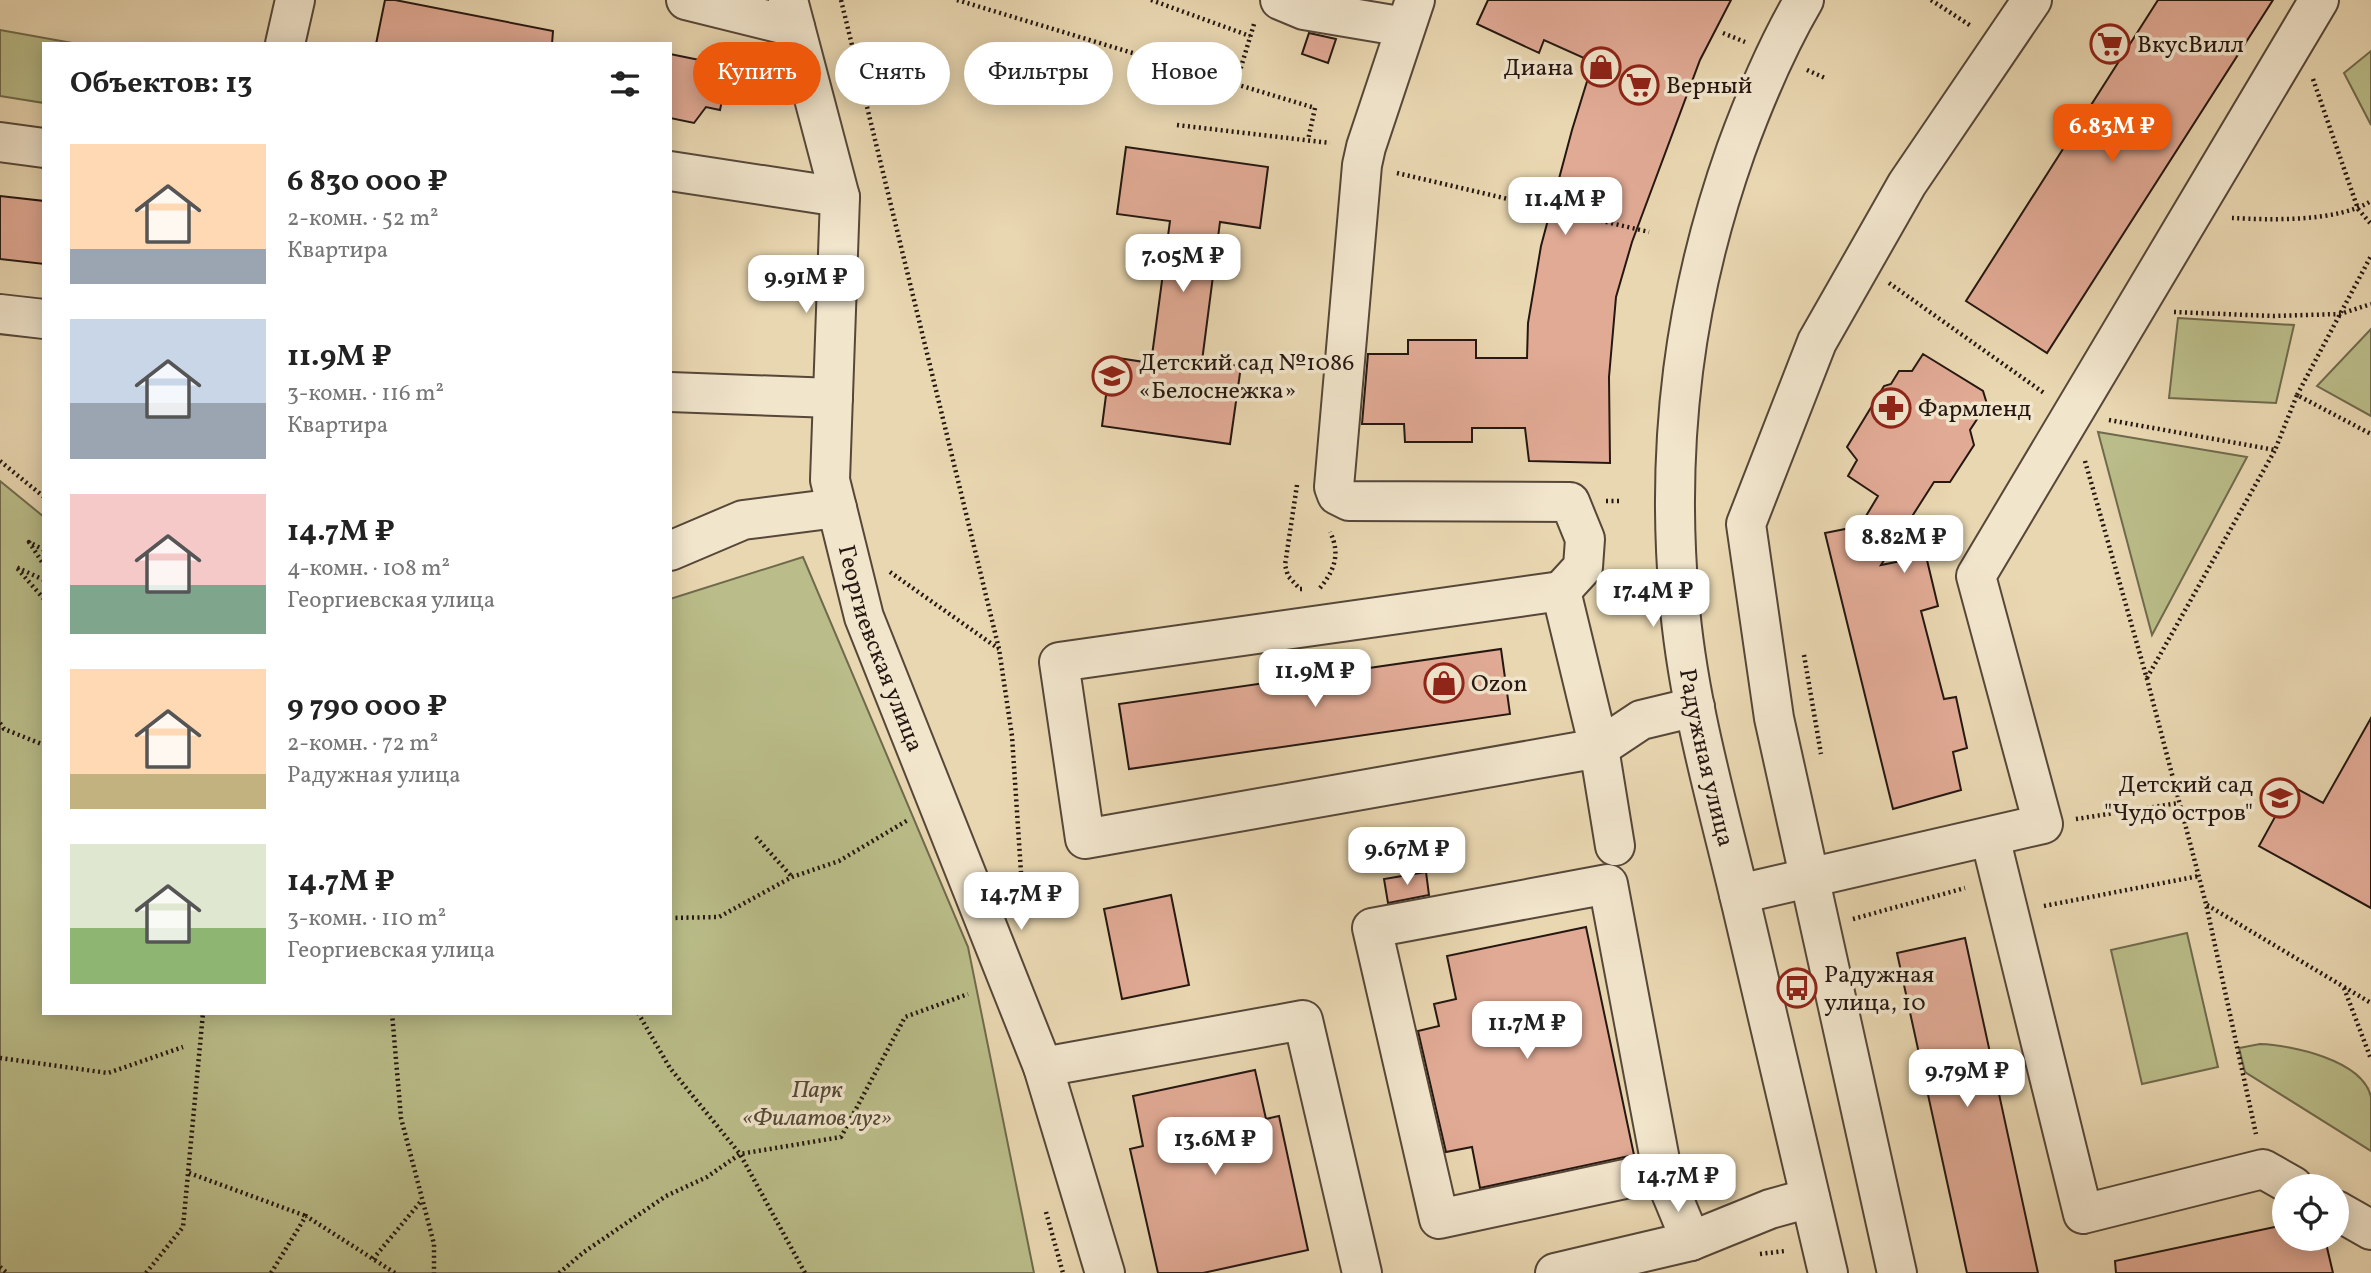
<!DOCTYPE html>
<html lang="ru">
<head>
<meta charset="utf-8">
<style>
  body { margin:0; font-family:Vollkorn,serif; background:#f2f2f2; color:#222; height:100vh; display:flex; flex-direction:column; font-size:26px; white-space:nowrap }
  * { box-sizing:border-box; margin:0 }
  p { font-size:23px; color:#767676 }
  .icon { flex:none; width:38px; height:38px; fill:none; stroke:currentColor; stroke-width:2; stroke-linecap:round; stroke-linejoin:round }
  .map { position:relative; flex:1; overflow:hidden }
  .panel { position:absolute; left:42px; top:42px; width:630px; height:973px; display:flex; flex-direction:column; background:#fff; border-radius:0px; box-shadow:0 4px 18px #0003 }
  .panel>* { flex:none }
  .banner { position:absolute; left:693px; top:42px; width:665px; height:63px; display:flex; gap:14px }
  .buttons { position:absolute; left:2272px; top:1174px; display:grid; gap:14px }
  .buttons a { display:grid; place-items:center; width:77px; height:77px; border-radius:50%; background:#fff; box-shadow:0 4px 18px #0003; font-size:35px }
  .price { position:absolute; translate:-50% -60px; padding:0 16px; border-radius:14px; background:#fff; color:#222; font-size:23px; line-height:46px; filter:drop-shadow(0 2px 4px #0008) }
  .price::after { content:''; position:absolute; left:50%; top:42px; width:21px; height:16px; margin-left:-10px; background:inherit; clip-path:polygon(0 0,100% 0,50% 100%) }
  .price.current { background:#ea580c; color:#fff }
  ul { padding:0; list-style:none }
  li { display:flex; align-items:center; gap:21px; height:175px; padding:0 28px }
  li span { display:grid; place-items:center; flex:none; width:196px; height:140px; border-radius:0px; color:#555 }
  li>.icon { margin-inline-start:auto }
  span .icon { width:84px; height:84px; fill:#fffc; stroke-width:1 }
  li b { font-size:30px }
  h2 { display:flex; justify-content:space-between; align-items:center; height:84px; padding:0 28px; font-size:30px }
  .chip { padding:0 24px; border-radius:32px; background:#fff; box-shadow:0 4px 18px #0003; font-size:24px; line-height:63px }
  .chip.current { background:#ea580c; color:#fff }
  .map>svg:first-child { display:block }
  .green { fill:#babd89; stroke:#706a4d; stroke-width:2 }
  .building { fill:#e1aa95; stroke:#251711; stroke-width:2 }
  .lines { fill:none; stroke-linecap:round; stroke-linejoin:round }
  .minor-casing { stroke:#564739; stroke-width:42 }
  .path { stroke:#251711; stroke-width:4.5; stroke-dasharray:2 3.5; stroke-linecap:butt }
  .minor { stroke:#f1e5cc; stroke-width:38 }
  .labels { text-anchor:middle; stroke-width:7; stroke-linejoin:round; paint-order:stroke }
  .poi-label { font-size:24px; fill:#251711; stroke:#f1e5cc; text-anchor:start }
  .street-label { font-size:24px; fill:#251711; stroke:#f1e5cc }
  .park-label { font-size:24px; font-style:italic; fill:#524935; stroke:#f1e5cc }
</style>
</head>
<body>
<div class="map">
<svg width="2371" height="1273" viewBox="0 0 2371 1273">
  <rect width="100%" height="100%" fill="#e9d7b1"/>
  <filter id="stains"><feTurbulence type="fractalNoise" baseFrequency=".00286" numOctaves="4"/><feColorMatrix values="0 0 0 0 .2 0 0 0 0 .09 0 0 0 0 .02 0 0 0 .5 -.17"/></filter>
  <radialGradient id="worn" r=".72"><stop offset=".6" stop-color="#630" stop-opacity="0"/><stop offset="1" stop-color="#630" stop-opacity=".3"/></radialGradient>
  <!-- green -->
  <path class="green" d="M 0,30 L 78,44 L 44,44 L 44,103 L 0,96 Z
    M 2371,51 L 2371,125 L 2344,73 Z
    M 2178,318 L 2294,325 L 2276,403 L 2169,398 Z
    M 2371,329 L 2371,416 L 2317,386 Z
    M 2098,432 L 2247,457 L 2152,635 Z
    M 0,481 L 44,517 L 44,1013 L 670,1013 L 670,599 L 803,557 L 968,947 L 1034,1273 L 0,1273 Z
    M 2187,933 L 2218,1067 L 2142,1084 L 2111,950 Z
    M 2260,1044 C 2291,1045 2363,1060 2371,1097 C 2371,1113 2371,1134 2371,1151 L 2245,1072 L 2239,1048 Z"/>
  <!-- building -->
  <path class="building" d="M 385,0 L 395,0 L 553,31 L 552,44 L 376,44 Z
    M 1488,0 L 1731,0 L 1700,60 L 1632,242 L 1616,297 L 1609,377 L 1610,463 L 1529,461 L 1525,428 L 1472,428 L 1472,442 L 1405,442 L 1404,424 L 1362,424 L 1368,354 L 1408,354 L 1408,340 L 1476,340 L 1476,358 L 1527,358 L 1528,323 L 1541,246 L 1572,130 L 1593,62 L 1544,40 L 1539,53 L 1477,24 Z
    M 2158,0 L 2273,0 L 2047,353 L 1966,301 Z
    M 1309,33 L 1336,39 L 1328,63 L 1302,54 Z
    M 670,54 L 729,66 L 720,110 L 706,107 L 694,123 L 670,118 Z
    M 1126,147 L 1268,167 L 1260,228 L 1220,222 L 1202,361 L 1241,366 L 1230,444 L 1102,426 L 1111,357 L 1151,363 L 1170,221 L 1117,214 Z
    M 0,196 L 44,201 L 44,264 L 0,259 Z
    M 1923,354 L 1983,391 L 1987,404 L 1970,430 L 1974,445 L 1950,482 L 1934,482 L 1881,565 L 1926,556 L 1938,606 L 1921,611 L 1944,699 L 1956,697 L 1967,748 L 1953,752 L 1961,790 L 1893,809 L 1825,533 L 1860,526 L 1878,496 L 1848,476 L 1857,460 L 1847,447 L 1884,386 L 1891,384 L 1899,371 L 1912,371 Z
    M 1501,649 L 1510,714 L 1129,769 L 1119,704 Z
    M 2371,718 L 2371,908 L 2259,846 L 2292,786 L 2323,803 Z
    M 1426,872 L 1429,895 L 1388,903 L 1384,879 Z
    M 1171,895 L 1189,985 L 1122,999 L 1104,909 Z
    M 1586,927 L 1634,1155 L 1480,1188 L 1472,1147 L 1446,1152 L 1418,1031 L 1439,1026 L 1434,1004 L 1456,999 L 1447,956 Z
    M 1965,938 L 2038,1273 L 1967,1273 L 1897,953 Z
    M 1255,1070 L 1266,1119 L 1279,1116 L 1308,1250 L 1203,1273 L 1158,1273 L 1130,1149 L 1143,1146 L 1133,1096 Z
    M 2284,1225 L 2284,1239 L 2325,1239 L 2333,1273 L 2116,1273 L 2115,1261 Z"/>
  <g class="lines">
    <!-- minor casing -->
    <g class="minor-casing">
      <g id="minor">
        <path d="M 686,0 L 795,27"/>
        <path id="s1" d="M 788,0 L 840,197 L 830,480 L 864,617 L 1043,1067 L 1105,1273"/>
        <path d="M 1280,0 L 1304,10 L 1405,27"/>
        <path d="M 1415,0 L 1366,147 L 1362,165 L 1334,487 L 1337,495 L 1349,501 L 1570,502 L 1585,539 L 1583,567 L 1561,591"/>
        <path id="s2" d="M 1804,0 C 1776,48 1755,98 1736,150 C 1684,297 1666,442 1679,597 C 1687,702 1718,805 1742,907 C 1770,1029 1799,1151 1828,1273"/>
        <path d="M 285,44 L 295,0"/>
        <path d="M 0,142 L 44,148"/>
        <path d="M 670,171 L 840,197"/>
        <path d="M 0,314 L 44,319"/>
        <path d="M 670,392 L 833,398"/>
        <path d="M 670,551 L 743,520 L 837,508"/>
        <path d="M 1990,837 L 2083,1214 L 2263,1169 L 2293,1186"/>
        <path d="M 1615,846 L 1599,748 L 1561,591 L 1059,662 L 1085,839 L 1599,748 L 1641,720 L 1695,707"/>
        <path d="M 1739,894 L 2043,824 L 1976,576 L 2319,0"/>
        <path d="M 1043,1067 L 1303,1020 L 1362,1273"/>
        <path d="M 1662,1171 L 1608,884 L 1372,928 L 1439,1219 L 1662,1171 L 1691,1241"/>
        <path d="M 2336,1210 L 2371,1230"/>
        <path d="M 1555,1273 L 1691,1241 L 1770,1209 L 1810,1198"/>
        <path d="M 1897,1273 L 1774,718 L 1746,524 L 1817,342 L 1907,184 L 2032,0"/>
      </g>
    </g>
    <!-- path -->
    <path class="path" d="M 841,0 L 999,649 L 1012,736 L 1024,918
      M 957,0 L 1315,108 L 1308,140
      M 1151,0 L 1250,36
      M 1931,0 L 1971,26
      M 1723,33 L 1745,42
      M 1807,70 L 1825,78
      M 2313,79 L 2358,209 L 2371,224
      M 1236,84 L 1254,24
      M 1177,125 L 1330,143
      M 1397,173 L 1649,232
      M 2232,218 C 2271,220 2338,222 2371,201
      M 1889,283 L 2044,393
      M 2174,312 L 2273,316 L 2340,314 L 2371,304
      M 2297,395 L 2371,256
      M 2109,420 L 2275,450 L 2297,395 L 2371,434
      M 0,461 L 44,497
      M 2085,461 L 2147,679 L 2206,904 L 2256,1134
      M 1297,485 L 1285,565 L 1288,576 L 1300,589 L 1304,589
      M 1606,501 L 1619,501
      M 44,550 L 29,542 L 44,565
      M 890,572 L 999,649
      M 44,580 L 16,567 L 44,599
      M 1320,588 C 1334,571 1341,554 1330,532
      M 1804,655 L 1821,754
      M 2147,678 L 2275,450
      M 0,723 L 4,729 L 44,745
      M 2076,819 L 2179,803
      M 756,837 L 792,877
      M 2207,905 L 2371,1003
      M 2044,906 L 2199,876
      M 670,918 L 719,917 L 792,877 L 839,861 L 908,820
      M 1853,919 L 1965,888
      M 2344,988 L 2371,1059
      M 392,1013 L 401,1118 L 434,1244 L 434,1273
      M 638,1013 L 670,1068 L 740,1154 L 805,1273
      M 0,1058 L 108,1073 L 183,1047
      M 189,1173 L 306,1216
      M 1046,1212 L 1063,1273
      M 1760,1254 L 1785,1251
      M 373,1259 L 422,1200
      M 0,1267 L 7,1273
      M 146,1273 L 183,1227 L 203,1013
      M 271,1273 L 306,1216 L 395,1273
      M 559,1273 L 584,1252 L 666,1196 L 707,1177 L 740,1154 L 841,1137 L 905,1017 L 968,994"/>
    <!-- minor -->
    <use href="#minor" class="minor"/>
  </g>
  <!-- icons -->
  <defs>
    <g id="supermarket-ring" transform="scale(2.0125)"><circle r="9.5" fill="#f1e5cc" stroke="#8f2418" stroke-width="1.5"/><path d="M-6-5.5h2.5l.6 2H6L4.5 2H-2.5L-4.4-4H-6ZM-1.5 3.2a1.3 1.3 0 1 0 .1 0ZM3 3.2a1.3 1.3 0 1 0 .1 0Z" fill="#8f2418"/></g>
    <g id="shop-ring" transform="scale(2.0125)"><circle r="9.5" fill="#f1e5cc" stroke="#8f2418" stroke-width="1.5"/><path d="M-5-2.5h2.3a2.7 3.5 0 0 1 5.4 0H5L5.5 6h-11ZM-1.5-2.5h3a1.5 2.3 0 0 0-3 0Z" fill="#8f2418"/></g>
    <g id="school-ring" transform="scale(2.0125)"><circle r="9.5" fill="#f1e5cc" stroke="#8f2418" stroke-width="1.5"/><path d="M0-5L7-2L0 1L-7-2ZM-4 1L0 2.5L4 1V4Q0 6-4 4Z" fill="#8f2418"/></g>
    <g id="pharmacy-ring" transform="scale(2.0125)"><circle r="9.5" fill="#f1e5cc" stroke="#8f2418" stroke-width="1.5"/><path d="M-2-6h4v4h4v4h-4v4h-4v-4h-4v-4h4Z" fill="#8f2418"/></g>
    <g id="bus-ring" transform="scale(2.0125)"><circle r="9.5" fill="#f1e5cc" stroke="#8f2418" stroke-width="1.5"/><path d="M-5-6H5V4H4V6H2V4H-2V6H-4V4H-5ZM-3.5-4V0h7V-4ZM-3.5 1.2v1.5H-2V1.2ZM2 1.2v1.5H3.5V1.2Z" fill="#8f2418"/></g>
  </defs>
  <g fill-rule="evenodd">
    <use href="#supermarket-ring" x="2110" y="44"/>
    <use href="#shop-ring" x="1601" y="67"/>
    <use href="#supermarket-ring" x="1639" y="85"/>
    <use href="#school-ring" x="1112" y="376"/>
    <use href="#pharmacy-ring" x="1891" y="408"/>
    <use href="#shop-ring" x="1444" y="683"/>
    <use href="#school-ring" x="2280" y="798"/>
    <use href="#bus-ring" x="1797" y="988"/>
  </g>
  <g class="labels">
    <!-- poi labels -->
    <g class="poi-label">
      <text x="2137" y="52">ВкусВилл</text>
      <text x="1574" y="75" text-anchor="end">Диана</text>
      <text x="1666" y="93">Верный</text>
      <text x="1139" y="370">Детский сад №1086<tspan x="1139" dy="28">«Белоснежка»</tspan></text>
      <text x="1918" y="416">Фармленд</text>
      <text x="1471" y="691">Ozon</text>
      <text x="2253" y="792" text-anchor="end">Детский сад<tspan x="2253" dy="28">"Чудо остров"</tspan></text>
      <text x="1824" y="982">Радужная<tspan x="1824" dy="28">улица, 10</tspan></text>
    </g>
    <!-- street labels -->
    <g class="street-label">
      <text dy="8" stroke="none"><textPath href="#s1" startOffset="663">Георгиевская улица</textPath></text>
      <text dy="8" stroke="none"><textPath href="#s2" startOffset="782">Радужная улица</textPath></text>
    </g>
    <!-- park labels -->
    <g class="park-label">
      <text x="817" y="1097">Парк<tspan x="817" dy="28">«Филатов луг»</tspan></text>
    </g>
  </g>
  <rect width="100%" height="100%" filter="url(#stains)"/>
  <rect width="100%" height="100%" fill="url(#worn)"/>
</svg>
<div class="buttons">
<a><svg class="icon" aria-label="locate" viewBox="0 0 24 24"><circle cx="12" cy="12" r="6"/><path d="M12 2v4M12 18v4M2 12h4M18 12h4"/></svg></a>
</div>
<b class="price current" style="left:2112px;top:164px">6.83M ₽</b>
<b class="price" style="left:1565px;top:237px">11.4M ₽</b>
<b class="price" style="left:1183px;top:294px">7.05M ₽</b>
<b class="price" style="left:806px;top:315px">9.91M ₽</b>
<b class="price" style="left:1904px;top:575px">8.82M ₽</b>
<b class="price" style="left:1653px;top:629px">17.4M ₽</b>
<b class="price" style="left:1315px;top:709px">11.9M ₽</b>
<b class="price" style="left:1407px;top:887px">9.67M ₽</b>
<b class="price" style="left:1021px;top:932px">14.7M ₽</b>
<b class="price" style="left:1527px;top:1061px">11.7M ₽</b>
<b class="price" style="left:1967px;top:1109px">9.79M ₽</b>
<b class="price" style="left:1215px;top:1177px">13.6M ₽</b>
<b class="price" style="left:1678px;top:1214px">14.7M ₽</b>
<div class="banner">
<a class="chip current">Купить</a>
<a class="chip">Снять</a>
<a class="chip">Фильтры</a>
<a class="chip">Новое</a>
</div>
<section class="panel">
<h2>Объектов: 13<svg class="icon" aria-label="filters" viewBox="0 0 24 24"><path d="M4 7h16M4 17h16"/><circle cx="9" cy="7" r="2"/><circle cx="15" cy="17" r="2"/></svg></h2>
<ul>
<li><span style="background:linear-gradient(#ffd9b3 75%,#9aa5b1 0)"><svg class="icon" aria-label="home" viewBox="0 0 24 24"><path d="M3 11l9-7 9 7M6 9v11h12V9"/></svg></span><div><b>6 830 000 ₽</b><p>2-комн. · 52 m²</p><p>Квартира</p></div></li>
<li><span style="background:linear-gradient(#c9d6e8 60%,#9aa5b1 0)"><svg class="icon" aria-label="home" viewBox="0 0 24 24"><path d="M3 11l9-7 9 7M6 9v11h12V9"/></svg></span><div><b>11.9M ₽</b><p>3-комн. · 116 m²</p><p>Квартира</p></div></li>
<li><span style="background:linear-gradient(#f6c9c9 65%,#7fa58c 0)"><svg class="icon" aria-label="home" viewBox="0 0 24 24"><path d="M3 11l9-7 9 7M6 9v11h12V9"/></svg></span><div><b>14.7M ₽</b><p>4-комн. · 108 m²</p><p>Георгиевская улица</p></div></li>
<li><span style="background:linear-gradient(#ffd9b3 75%,#c2b280 0)"><svg class="icon" aria-label="home" viewBox="0 0 24 24"><path d="M3 11l9-7 9 7M6 9v11h12V9"/></svg></span><div><b>9 790 000 ₽</b><p>2-комн. · 72 m²</p><p>Радужная улица</p></div></li>
<li><span style="background:linear-gradient(#dfe7d0 60%,#8fb573 0)"><svg class="icon" aria-label="home" viewBox="0 0 24 24"><path d="M3 11l9-7 9 7M6 9v11h12V9"/></svg></span><div><b>14.7M ₽</b><p>3-комн. · 110 m²</p><p>Георгиевская улица</p></div></li>
</ul>
</section>
</div>
</body>
</html>
